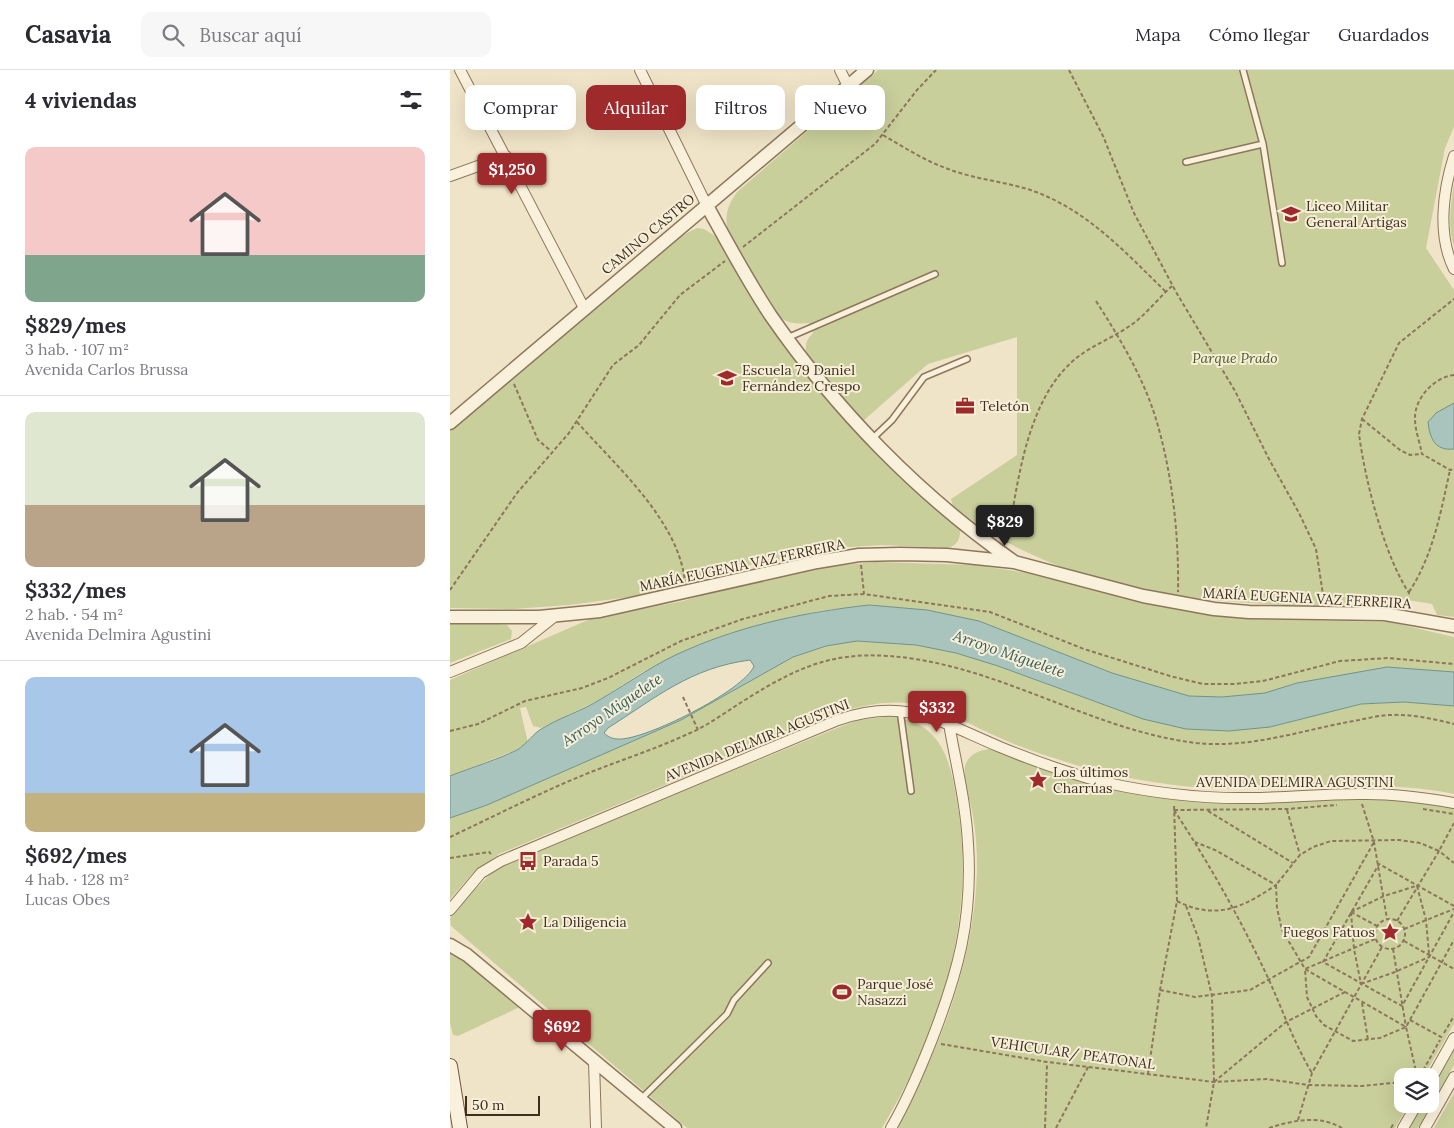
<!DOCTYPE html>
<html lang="es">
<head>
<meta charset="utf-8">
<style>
  body { margin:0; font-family:Lora,serif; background:#f7f7f7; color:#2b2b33; height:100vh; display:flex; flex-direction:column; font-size:19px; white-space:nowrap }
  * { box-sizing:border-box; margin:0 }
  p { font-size:16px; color:#7c7c81 }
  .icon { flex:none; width:28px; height:28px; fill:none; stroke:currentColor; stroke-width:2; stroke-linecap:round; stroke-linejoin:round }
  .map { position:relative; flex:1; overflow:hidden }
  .details { display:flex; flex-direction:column; background:#fff; width:450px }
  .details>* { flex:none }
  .top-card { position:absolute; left:15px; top:15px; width:475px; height:45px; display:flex; gap:10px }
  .tools { position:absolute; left:944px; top:998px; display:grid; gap:10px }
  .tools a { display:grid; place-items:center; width:45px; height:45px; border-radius:10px; background:#fff; box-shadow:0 5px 20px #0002; font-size:25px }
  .scale { position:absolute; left:15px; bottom:12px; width:75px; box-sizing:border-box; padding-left:5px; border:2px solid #3d2e20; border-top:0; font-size:14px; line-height:18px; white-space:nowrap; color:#3d2e20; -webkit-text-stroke:4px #f7eed8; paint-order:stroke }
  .price { position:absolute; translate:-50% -42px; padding:0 11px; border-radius:5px; background:#9e2a2b; color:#fff; font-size:16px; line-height:32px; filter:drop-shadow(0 1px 2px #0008) }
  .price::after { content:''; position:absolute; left:50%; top:30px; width:15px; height:11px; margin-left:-8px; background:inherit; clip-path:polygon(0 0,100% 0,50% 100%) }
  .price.selected { background:#222; color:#fff }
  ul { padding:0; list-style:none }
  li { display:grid; align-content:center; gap:10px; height:265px; padding:0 25px }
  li+li { border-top:1px solid #e1e1e2 }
  li span { display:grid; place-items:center; height:155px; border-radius:10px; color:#555 }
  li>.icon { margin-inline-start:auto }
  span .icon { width:90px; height:90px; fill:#fffc; stroke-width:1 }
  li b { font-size:21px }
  h2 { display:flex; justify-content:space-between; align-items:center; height:60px; padding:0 25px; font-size:21px }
  .tag { padding:0 18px; border-radius:10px; background:#fff; box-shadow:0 5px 20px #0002; font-size:18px; line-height:45px }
  .tag.selected { background:#9e2a2b; color:#fff }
  header { display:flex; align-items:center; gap:30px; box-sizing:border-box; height:70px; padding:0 25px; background:#fff; border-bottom:1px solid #e1e1e2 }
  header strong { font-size:24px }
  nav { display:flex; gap:28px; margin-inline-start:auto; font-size:18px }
  .search { width:350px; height:45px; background:#f7f7f7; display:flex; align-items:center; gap:12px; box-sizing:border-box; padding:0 18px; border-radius:10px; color:#7c7c81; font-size:19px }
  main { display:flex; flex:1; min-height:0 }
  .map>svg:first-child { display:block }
  .green { fill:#c9cf9b }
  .water { fill:#a9c4bc; stroke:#6f938a; fill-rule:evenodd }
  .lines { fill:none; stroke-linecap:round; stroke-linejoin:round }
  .service-casing { stroke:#8d765c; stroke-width:8 }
  .minor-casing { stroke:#8d765c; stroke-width:12 }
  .tertiary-casing { stroke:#8d765c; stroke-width:15 }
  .secondary-casing { stroke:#6f573f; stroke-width:16 }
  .path { stroke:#8d765c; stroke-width:2; stroke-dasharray:4 2.5; stroke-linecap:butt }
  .service { stroke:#faf1dc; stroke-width:5 }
  .minor { stroke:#faf1dc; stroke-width:10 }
  .tertiary { stroke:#faf1dc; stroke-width:12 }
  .secondary { stroke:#faf1dc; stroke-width:14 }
  .labels { text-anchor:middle; stroke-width:4; stroke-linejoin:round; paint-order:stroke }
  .poi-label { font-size:14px; fill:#3d2e20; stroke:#f7eed8; text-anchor:start }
  .street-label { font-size:14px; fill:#3d2e20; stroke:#f7eed8 }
  .park-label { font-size:14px; font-style:italic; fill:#4d5a26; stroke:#f7eed8 }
  .water-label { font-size:15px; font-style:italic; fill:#2f5d5a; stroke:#f7eed8 }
</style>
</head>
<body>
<header>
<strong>Casavia</strong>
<div class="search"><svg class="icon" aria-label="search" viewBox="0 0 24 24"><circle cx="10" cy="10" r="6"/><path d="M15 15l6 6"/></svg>Buscar aquí</div>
<nav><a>Mapa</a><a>Cómo llegar</a><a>Guardados</a></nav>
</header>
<main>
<section class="details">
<h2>4 viviendas<svg class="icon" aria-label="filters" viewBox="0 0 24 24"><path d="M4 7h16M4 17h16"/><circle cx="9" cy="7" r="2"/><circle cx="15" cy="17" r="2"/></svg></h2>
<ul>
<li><span style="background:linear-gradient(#f6c9c9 70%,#7fa58c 0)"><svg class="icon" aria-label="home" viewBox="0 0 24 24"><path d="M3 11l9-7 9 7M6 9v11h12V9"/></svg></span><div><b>$829/mes</b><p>3 hab. · 107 m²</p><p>Avenida Carlos Brussa</p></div></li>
<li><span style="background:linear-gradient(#dfe7d0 60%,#b9a48a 0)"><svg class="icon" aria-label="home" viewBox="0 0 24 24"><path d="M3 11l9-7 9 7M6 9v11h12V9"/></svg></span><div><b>$332/mes</b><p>2 hab. · 54 m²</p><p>Avenida Delmira Agustini</p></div></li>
<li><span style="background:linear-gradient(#a9c7e8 75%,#c2b280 0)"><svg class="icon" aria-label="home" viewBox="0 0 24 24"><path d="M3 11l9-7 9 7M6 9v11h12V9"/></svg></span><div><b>$692/mes</b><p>4 hab. · 128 m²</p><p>Lucas Obes</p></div></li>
</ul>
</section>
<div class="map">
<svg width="1004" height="1058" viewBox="0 0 1004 1058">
  <rect width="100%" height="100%" fill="#f0e4c8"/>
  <!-- green -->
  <path class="green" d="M 428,0 L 1004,0 L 1004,57 L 995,78 L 976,178 L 1004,220 L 1004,547 L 987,545 L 982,534 L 951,529 L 949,536 L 944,537 C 809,535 668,537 546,466 C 531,458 517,446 503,436 L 501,429 L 567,385 L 567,267 L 478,294 L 413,351 C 401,338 358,295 356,280 C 355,273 358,268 363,263 L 359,253 C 349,254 338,254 330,247 C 318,236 280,172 277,157 C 275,143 279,133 287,122 Z
    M 1004,113 L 1004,176 C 997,156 1001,134 1004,113 Z
    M 247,158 L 254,159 L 270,169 L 332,269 L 510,456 C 511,466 509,476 497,478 L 432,475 L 385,478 L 296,496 L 201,524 L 120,535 L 63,539 L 0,538 L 0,361 L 231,166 Z
    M 426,492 L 525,495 L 577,503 L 679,530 L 729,540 L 802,549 L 940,552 L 1004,567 L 1004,602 L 937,597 L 847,613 L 815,623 L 772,627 L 739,626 L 662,603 L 529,551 L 477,540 L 419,535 L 369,541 L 280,563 L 238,579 L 191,603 L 149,630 L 91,658 L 83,656 L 76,637 L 70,638 L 78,673 L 66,680 L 0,706 L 0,610 L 140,549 L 233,531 L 295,513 L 336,505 L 382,496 Z
    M 0,550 L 57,555 L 62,561 L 61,569 L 0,593 Z
    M 407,571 L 466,575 L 506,583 L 548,596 L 645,632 L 820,657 L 911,634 L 954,632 L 1004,636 L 1004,724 C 906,704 807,729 710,713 C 661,706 610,692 564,674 C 492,644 471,617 388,643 L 49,784 L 22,804 L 0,829 L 0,748 L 37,735 L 231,650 L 343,587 L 376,576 Z
    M 444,646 C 489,654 499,685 506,725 C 528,845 493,955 432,1058 L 237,1058 L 1,856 L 0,849 L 3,842 L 47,797 L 392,656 L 409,650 Z
    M 540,679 C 613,694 684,725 758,732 C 800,736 842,731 883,727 C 923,724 964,731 1004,737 L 1004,954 L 974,1006 L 952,1006 L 952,1034 L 959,1034 L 945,1058 L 446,1058 C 490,980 525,889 527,799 C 527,781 526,763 523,746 C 521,733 511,704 516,693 C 521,683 530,680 540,679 Z
    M 0,879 L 72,936 L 8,966 L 3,965 L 0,953 Z
    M 1004,977 L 1004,995 L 968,1058 L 957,1058 L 971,1034 L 980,1034 L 980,1018 Z
    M 1004,1023 L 1004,1058 L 984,1058 Z"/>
  <!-- water -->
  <path class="water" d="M 1004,333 L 1004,379 C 985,381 980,369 978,352 L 986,343 Z
    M 419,535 L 477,540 L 529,551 L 662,603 L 739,626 L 772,627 L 815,623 L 847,613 L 937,597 L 1004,602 L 1004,636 L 954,632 L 911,634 L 820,657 L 779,661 L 736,659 L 693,649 L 548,596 L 506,583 L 466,575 L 407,571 L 376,576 L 343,587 L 231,650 L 37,735 L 0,748 L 0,706 C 20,698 49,689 67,680 C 77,674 83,663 93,658 C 111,647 132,641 151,629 C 180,612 207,592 239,579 C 297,554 357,542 419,535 ZM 300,590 L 304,596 C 295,620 194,671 168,669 C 163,669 158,667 154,663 L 158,658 C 207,627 240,598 300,590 Z"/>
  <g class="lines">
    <!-- service casing -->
    <g class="service-casing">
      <path id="service" d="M 793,0 L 813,74 L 832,193
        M 736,92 L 813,74
        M 337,268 L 485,204
        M 422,369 L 442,350 L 474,307 L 517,289
        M 450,640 L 461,721
        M 191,1029 L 277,944 L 284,930 L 318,893"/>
    </g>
    <!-- minor casing -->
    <g class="minor-casing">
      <path id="minor" d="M 10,0 L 134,238
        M 190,0 L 256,134
        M 390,0 L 398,16
        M 1004,86 C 993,121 987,165 1004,199
        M 0,106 L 56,86
        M 0,602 L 71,573 L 105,546
        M 0,840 L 31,803 L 51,791 L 388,650 C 457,627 488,651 550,677 C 584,691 620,704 657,713 C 704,723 752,729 800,728 C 839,728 878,723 917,724 C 946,724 975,728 1004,733
        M 144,991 L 146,1058
        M 980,1011 L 1004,968
        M 441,1058 C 457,1031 469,1002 481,972 C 508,903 523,849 518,774 C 516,733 506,694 499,654
        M 953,1058 L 967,1034
        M 975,1058 L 1004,1007"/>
    </g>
    <!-- tertiary casing -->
    <g class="tertiary-casing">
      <path id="tertiary" d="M 256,134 C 277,172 297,210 321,246 C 386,340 469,425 563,491
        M 0,353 L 417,0
        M 0,547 L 89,547 L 150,541 L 367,492 L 409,485 L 450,484 L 497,485 L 564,492 L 693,526 L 764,539 L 799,542 L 935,544 L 1004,556
        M 0,875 L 17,885 L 225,1058"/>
    </g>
    <!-- secondary casing -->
    <g class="secondary-casing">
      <path id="secondary" d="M 0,996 L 10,1058"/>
    </g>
    <!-- path -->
    <path class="path" d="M 619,0 L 653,66 L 684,143 L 726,222 L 785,321 L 820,391 L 849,443 L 866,479 L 874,531
      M 433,65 C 455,78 477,92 501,100 C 528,110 559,112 586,122 C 639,142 676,183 716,222
      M 293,177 L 425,74 L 467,20 L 486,0
      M 646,231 C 671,270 696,312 708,356 C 723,409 729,468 728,522
      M 1004,305 C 984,307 964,329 965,349 C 965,360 970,373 972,384 L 1000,400 L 1004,399
      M 64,314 L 88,370 L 101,381
      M 912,349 L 950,380 L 960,385 L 972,384
      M 127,352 C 166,396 229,451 235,512
      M 557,473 C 568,413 576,326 629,286 C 648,272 672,264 690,248 C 701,238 711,226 722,216
      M 411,495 L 414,524
      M 0,520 L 67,423 L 119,363 L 163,295 L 189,275 L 230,225 L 275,191
      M 959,522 C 983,486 991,441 1000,400
      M 956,537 L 959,523 C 934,485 915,410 909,364 L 912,349 L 949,273 L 1004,229
      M 233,627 L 248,660
      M 0,661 L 28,654 L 75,631 L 132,618 L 158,608 L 231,571 L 293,549 L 379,526 L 414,524 L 540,542 L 634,579 L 720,606 L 753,614 L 784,614 L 813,611 L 890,591 L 938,588 L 1004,594
      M 912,734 L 924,772 L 937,849
      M 973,739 L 1004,744
      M 724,740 C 760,795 791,850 819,910 C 833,941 844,973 862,1003
      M 724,740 L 837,739 L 887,735
      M 837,740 L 850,785
      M 758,741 L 843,793
      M 0,767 C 47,745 93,721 141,702 C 174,689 208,678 240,663 C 259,655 277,641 295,630 C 355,592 393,578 465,589 C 562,604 648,661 746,673 C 802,679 855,659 909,650 C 919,648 930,645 941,645 C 962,644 984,649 1004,654
      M 0,788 L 39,782 L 41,784
      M 967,816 L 976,850 L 979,884
      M 727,831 C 766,851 794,837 826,815 L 765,780 L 745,772
      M 736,836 L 748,867 L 762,926 L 764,1012 L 756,1058
      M 1004,836 L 929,794 L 873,892 L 952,936 L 1004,842
      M 901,842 L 904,879 L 911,914
      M 901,842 L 934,826 L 966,816
      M 901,842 L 927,856
      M925 864a15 15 0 1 1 30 0a15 15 0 1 1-30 0Z
      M 947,851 L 989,781 L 1004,793
      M 954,859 L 1004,839
      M 925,869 L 855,899 L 857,927 L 866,946 L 874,955 L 903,971 L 930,968 L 956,957 L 1004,870
      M 954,871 L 1004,899
      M 943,879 L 956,957
      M 911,914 L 945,902 L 979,887
      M 710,920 L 745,927 L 800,920 L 859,887 L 924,772
      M 912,933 L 918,970
      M 960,950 L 993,968
      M 994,963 L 1004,946
      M 491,974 L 597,992 L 764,1012 L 817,1009 L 858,1015 L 912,1016 L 952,1012
      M 698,1004 L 710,920 L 727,831 L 724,734
      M 967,1006 L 956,957 L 855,899 L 832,860 L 827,838 L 826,815 L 850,785 L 863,777 L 881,771 L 949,770 L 970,773 L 989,781 L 1004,753
      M 970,1006 L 990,970
      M 764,1012 L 836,952 L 895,922
      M 848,1050 L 862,1003 L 932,877
      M 595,1058 L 597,993
      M 606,1058 L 638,997
      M 819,1058 C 843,1050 870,1045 892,1058
      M 941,1058 L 944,1053"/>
    <!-- service -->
    <use href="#service" class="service"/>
    <!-- minor -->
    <use href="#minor" class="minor"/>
    <!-- tertiary -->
    <use href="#tertiary" class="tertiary"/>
    <!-- secondary -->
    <use href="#secondary" class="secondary"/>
  </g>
  <!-- icons -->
  <defs>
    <g id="school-bare" transform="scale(1.5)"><path d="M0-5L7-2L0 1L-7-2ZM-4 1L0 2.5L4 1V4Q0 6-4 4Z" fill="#9e2a2b" stroke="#f7eed8" stroke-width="2.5" paint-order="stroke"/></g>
    <g id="office-bare" transform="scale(1.5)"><path d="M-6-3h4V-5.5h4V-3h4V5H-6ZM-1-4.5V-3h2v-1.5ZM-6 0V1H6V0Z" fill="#9e2a2b" stroke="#f7eed8" stroke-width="2.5" paint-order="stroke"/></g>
    <g id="sight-bare" transform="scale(1.5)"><path d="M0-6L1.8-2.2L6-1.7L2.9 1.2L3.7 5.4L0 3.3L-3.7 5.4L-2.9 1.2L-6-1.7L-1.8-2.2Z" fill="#9e2a2b" stroke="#f7eed8" stroke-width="2.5" paint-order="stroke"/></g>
    <g id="bus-bare" transform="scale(1.5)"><path d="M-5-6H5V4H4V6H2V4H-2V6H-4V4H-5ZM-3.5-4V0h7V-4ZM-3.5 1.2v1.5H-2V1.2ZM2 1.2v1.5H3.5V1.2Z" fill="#9e2a2b" stroke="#f7eed8" stroke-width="2.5" paint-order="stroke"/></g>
    <g id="stadium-bare" transform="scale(1.5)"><path d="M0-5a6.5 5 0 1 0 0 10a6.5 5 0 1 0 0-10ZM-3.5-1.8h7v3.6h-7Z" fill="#9e2a2b" stroke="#f7eed8" stroke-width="2.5" paint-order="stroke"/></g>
  </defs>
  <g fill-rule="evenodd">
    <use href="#school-bare" x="841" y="144"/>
    <use href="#school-bare" x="277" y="308"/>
    <use href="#office-bare" x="515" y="336"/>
    <use href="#sight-bare" x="588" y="710"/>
    <use href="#bus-bare" x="78" y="791"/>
    <use href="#sight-bare" x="78" y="852"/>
    <use href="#sight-bare" x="940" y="862"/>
    <use href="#stadium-bare" x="392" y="922"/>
  </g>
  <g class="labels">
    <!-- poi labels -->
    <g class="poi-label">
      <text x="856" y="141">Liceo Militar<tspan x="856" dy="16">General Artigas</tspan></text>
      <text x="292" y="305">Escuela 79 Daniel<tspan x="292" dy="16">Fernández Crespo</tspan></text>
      <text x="530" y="341">Teletón</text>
      <text x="603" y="707">Los últimos<tspan x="603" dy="16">Charrúas</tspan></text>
      <text x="93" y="796">Parada 5</text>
      <text x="93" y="857">La Diligencia</text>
      <text x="925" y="867" text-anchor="end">Fuegos Fatuos</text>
      <text x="407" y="919">Parque José<tspan x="407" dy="16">Nasazzi</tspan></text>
    </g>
    <!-- street labels -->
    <g class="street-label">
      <text transform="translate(198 164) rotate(-40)" y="5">CAMINO CASTRO</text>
      <text transform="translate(292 495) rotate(-12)" y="5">MARÍA EUGENIA VAZ FERREIRA</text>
      <text transform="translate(857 528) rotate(3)" y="5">MARÍA EUGENIA VAZ FERREIRA</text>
      <text transform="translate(307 670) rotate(-22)" y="5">AVENIDA DELMIRA AGUSTINI</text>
      <text x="845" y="717">AVENIDA DELMIRA AGUSTINI</text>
      <text transform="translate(623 983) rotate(8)" y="5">VEHICULAR/ PEATONAL</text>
    </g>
    <!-- park labels -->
    <g class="park-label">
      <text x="785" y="293">Parque Prado</text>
    </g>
    <!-- water labels -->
    <g class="water-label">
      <text transform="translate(559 584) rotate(19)" y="5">Arroyo Miguelete</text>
      <text transform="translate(162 640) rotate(-34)" y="5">Arroyo Miguelete</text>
    </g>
  </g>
</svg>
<div class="tools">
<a><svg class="icon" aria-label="layers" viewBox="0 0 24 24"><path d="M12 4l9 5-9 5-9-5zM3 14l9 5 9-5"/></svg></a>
</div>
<div class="scale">50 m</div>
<b class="price" style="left:62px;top:125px">$1,250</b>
<b class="price selected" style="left:555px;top:477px">$829</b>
<b class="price" style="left:487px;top:663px">$332</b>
<b class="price" style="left:112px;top:982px">$692</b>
<div class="top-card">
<a class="tag">Comprar</a>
<a class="tag selected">Alquilar</a>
<a class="tag">Filtros</a>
<a class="tag">Nuevo</a>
</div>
</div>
</main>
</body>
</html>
